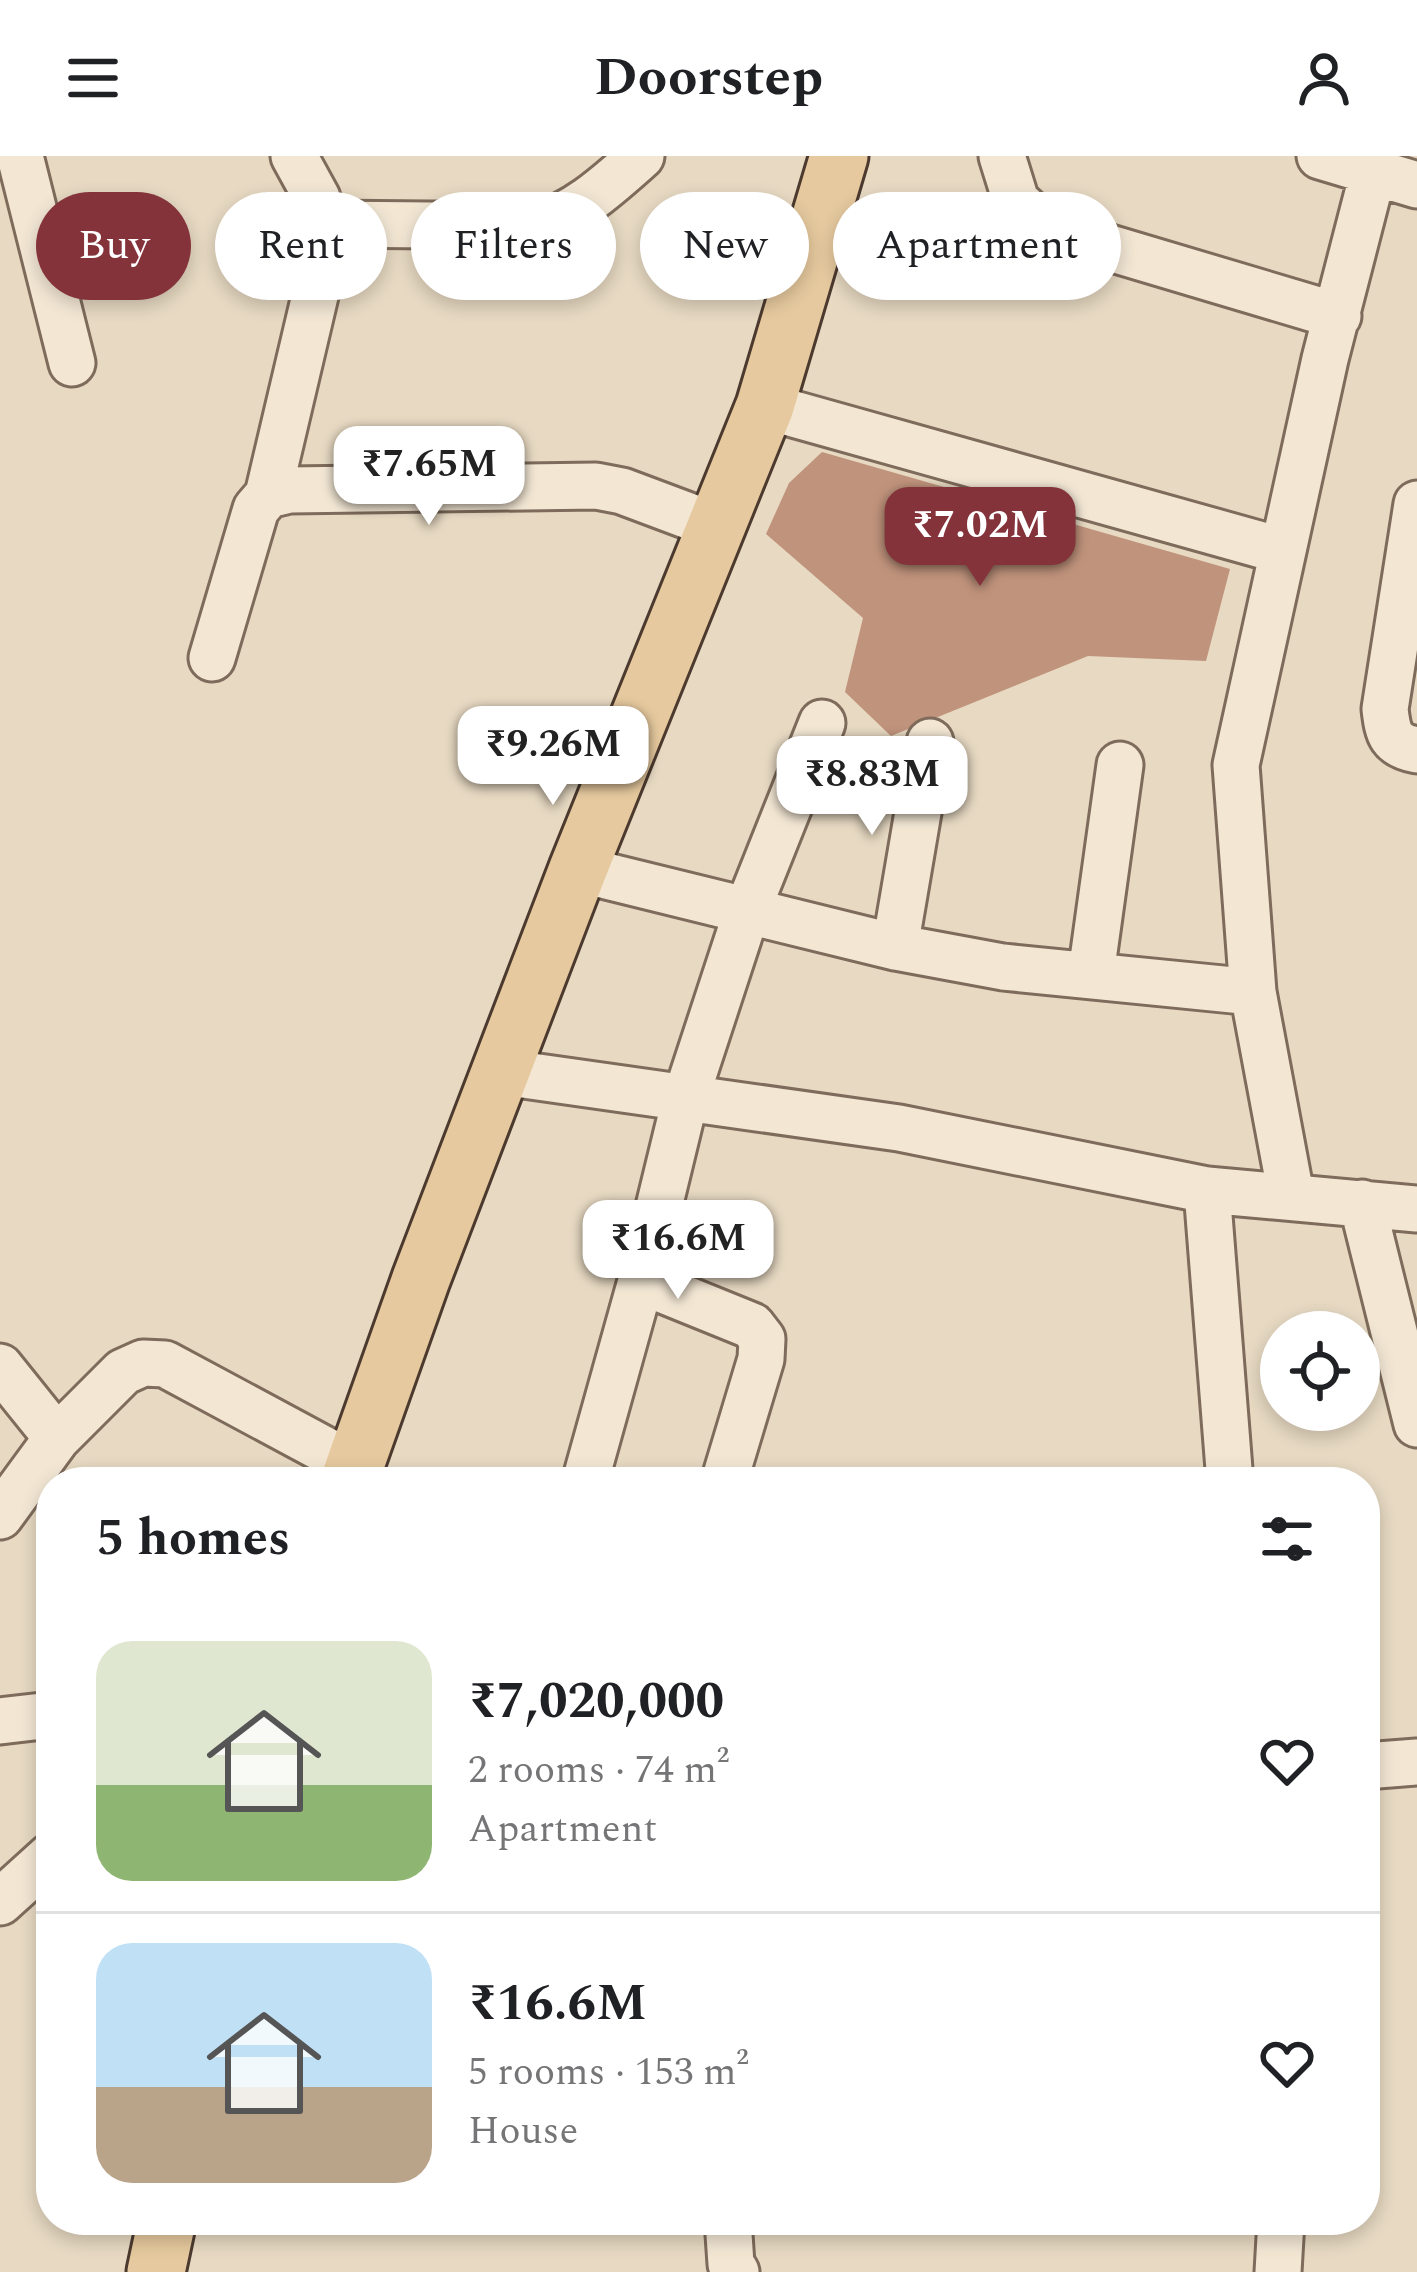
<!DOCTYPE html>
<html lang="en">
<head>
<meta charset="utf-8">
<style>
  body { margin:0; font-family:Spectral,serif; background:#f2f2f2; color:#202124; height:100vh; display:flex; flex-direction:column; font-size:45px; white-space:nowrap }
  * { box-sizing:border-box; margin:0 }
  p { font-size:39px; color:#757577 }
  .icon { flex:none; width:66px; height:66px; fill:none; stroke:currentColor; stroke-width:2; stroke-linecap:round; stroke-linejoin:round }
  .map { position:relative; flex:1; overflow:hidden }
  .side { position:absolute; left:36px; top:1311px; width:1344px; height:768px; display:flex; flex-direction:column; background:#fff; border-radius:48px; box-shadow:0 6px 18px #0003 }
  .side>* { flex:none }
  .banner { position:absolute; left:36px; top:36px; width:1347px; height:108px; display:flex; gap:24px }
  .tools { position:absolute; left:1260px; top:1155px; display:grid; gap:24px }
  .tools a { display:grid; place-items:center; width:120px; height:120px; border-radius:50%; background:#fff; box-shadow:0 6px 18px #0003; font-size:60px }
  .price { position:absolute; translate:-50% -102px; padding:0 27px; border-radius:24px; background:#fff; color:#222; font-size:39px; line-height:78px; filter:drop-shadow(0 3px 6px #0008) }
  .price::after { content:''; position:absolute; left:50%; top:72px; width:36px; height:27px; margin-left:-18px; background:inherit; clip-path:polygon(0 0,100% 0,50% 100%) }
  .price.selected { background:#85333b; color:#fff }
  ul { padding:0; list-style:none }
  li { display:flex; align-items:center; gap:36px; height:300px; padding:0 60px }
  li+li { border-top:3px solid #e0e0e0 }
  li span { display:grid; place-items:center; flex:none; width:336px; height:240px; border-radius:36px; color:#555 }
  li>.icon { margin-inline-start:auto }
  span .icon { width:144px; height:144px; fill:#fffc; stroke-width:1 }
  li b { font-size:51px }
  h2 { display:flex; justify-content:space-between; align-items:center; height:144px; padding:0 60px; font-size:51px }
  .pill { padding:0 42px; border-radius:54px; background:#fff; box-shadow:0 6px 18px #0003; font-size:42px; line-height:108px }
  .pill.selected { background:#85333b; color:#fff }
  header { display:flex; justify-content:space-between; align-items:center; height:156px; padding:0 60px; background:#fff; font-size:54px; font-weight:700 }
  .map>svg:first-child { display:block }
  .building { fill:#c0937c }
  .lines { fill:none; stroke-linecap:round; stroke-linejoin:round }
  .minor-casing { stroke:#7e6b5b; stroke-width:51 }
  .major-casing { stroke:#4c3a2f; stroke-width:63 }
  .minor { stroke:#f3e7d4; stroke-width:45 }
  .major { stroke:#e6c99e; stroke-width:57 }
</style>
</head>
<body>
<header><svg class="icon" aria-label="menu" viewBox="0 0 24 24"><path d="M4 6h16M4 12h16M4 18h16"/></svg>Doorstep<svg class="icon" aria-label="person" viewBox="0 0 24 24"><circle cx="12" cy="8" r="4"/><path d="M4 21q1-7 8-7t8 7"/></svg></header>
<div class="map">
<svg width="1417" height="2116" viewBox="0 0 1417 2116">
  <rect width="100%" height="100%" fill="#e7d9c2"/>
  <!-- building -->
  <path class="building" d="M 822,296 L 1230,413 L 1206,505 L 1088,500 L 891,580 L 845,536 L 863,462 L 766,378 L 789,327 Z"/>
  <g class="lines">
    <!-- minor casing -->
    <g class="minor-casing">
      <path id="minor" d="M 20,0 L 72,207
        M 1002,0 L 1016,45 L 1046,73 L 1338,160
        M 1320,0 L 1417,29
        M 325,68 L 537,70 C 580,56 608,29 641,0
        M 765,250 L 1283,395
        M 268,339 L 322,110 L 325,68 L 317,42 L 294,0
        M 1417,348 L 1385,553 C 1388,579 1391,589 1417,594
        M 212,502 L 256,353 L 268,339 L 289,334 L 596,330 L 622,335 L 718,371
        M 578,713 L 895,791 L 1003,811 L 1253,836
        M 895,791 L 930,586
        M 1091,818 L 1120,609
        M 503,916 L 899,972 L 1207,1034 L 1417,1053
        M 1207,1034 L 1230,1326
        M 1291,1039 L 1253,836 L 1236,609 L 1325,203 L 1373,17
        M 1362,1047 L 1417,1268
        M 641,1125 L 752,1170 L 762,1183 L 761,1203 L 724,1326
        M 0,1211 L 57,1282
        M 585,1326 L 641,1125 L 685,944 L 747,755 L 822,567
        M 0,1360 L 57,1282 L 123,1216 L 143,1207 L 165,1208 L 353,1309
        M 0,1565 L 51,1559
        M 1365,1610 L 1417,1606
        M 0,1746 L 51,1700
        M 728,2064 L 731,2108 L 736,2116
        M 1278,2116 L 1281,2064"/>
    </g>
    <!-- major casing -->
    <g class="major-casing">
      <path id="major" d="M 349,1326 L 421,1123 L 578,713 L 765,250 L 839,0
        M 156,2116 L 167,2064"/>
    </g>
    <!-- minor -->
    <use href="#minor" class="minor"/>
    <!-- major -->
    <use href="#major" class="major"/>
  </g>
</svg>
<div class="tools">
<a><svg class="icon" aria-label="locate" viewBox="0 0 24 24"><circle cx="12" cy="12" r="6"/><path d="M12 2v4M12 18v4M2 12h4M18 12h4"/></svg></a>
</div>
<b class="price" style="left:429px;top:372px">₹7.65M</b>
<b class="price selected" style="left:980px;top:433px">₹7.02M</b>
<b class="price" style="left:553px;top:652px">₹9.26M</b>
<b class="price" style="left:872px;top:682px">₹8.83M</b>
<b class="price" style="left:678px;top:1146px">₹16.6M</b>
<div class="banner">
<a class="pill selected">Buy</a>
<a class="pill">Rent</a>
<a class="pill">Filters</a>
<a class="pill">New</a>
<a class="pill">Apartment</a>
</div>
<section class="side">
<h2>5 homes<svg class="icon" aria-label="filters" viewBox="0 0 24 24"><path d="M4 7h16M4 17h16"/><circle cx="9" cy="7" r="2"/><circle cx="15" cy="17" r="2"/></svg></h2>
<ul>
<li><span style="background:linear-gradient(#dfe7d0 60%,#8fb573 0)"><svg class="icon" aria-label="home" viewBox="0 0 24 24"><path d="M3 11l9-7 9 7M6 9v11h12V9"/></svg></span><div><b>₹7,020,000</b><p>2 rooms · 74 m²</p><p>Apartment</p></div><svg class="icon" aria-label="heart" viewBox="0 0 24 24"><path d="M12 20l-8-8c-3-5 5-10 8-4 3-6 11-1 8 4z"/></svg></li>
<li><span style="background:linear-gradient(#bfe0f5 60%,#b9a48a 0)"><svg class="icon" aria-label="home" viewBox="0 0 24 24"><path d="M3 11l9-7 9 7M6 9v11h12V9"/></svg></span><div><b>₹16.6M</b><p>5 rooms · 153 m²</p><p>House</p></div><svg class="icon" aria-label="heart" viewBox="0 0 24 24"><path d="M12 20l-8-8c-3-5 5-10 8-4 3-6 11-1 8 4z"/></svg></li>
</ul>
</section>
</div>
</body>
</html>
